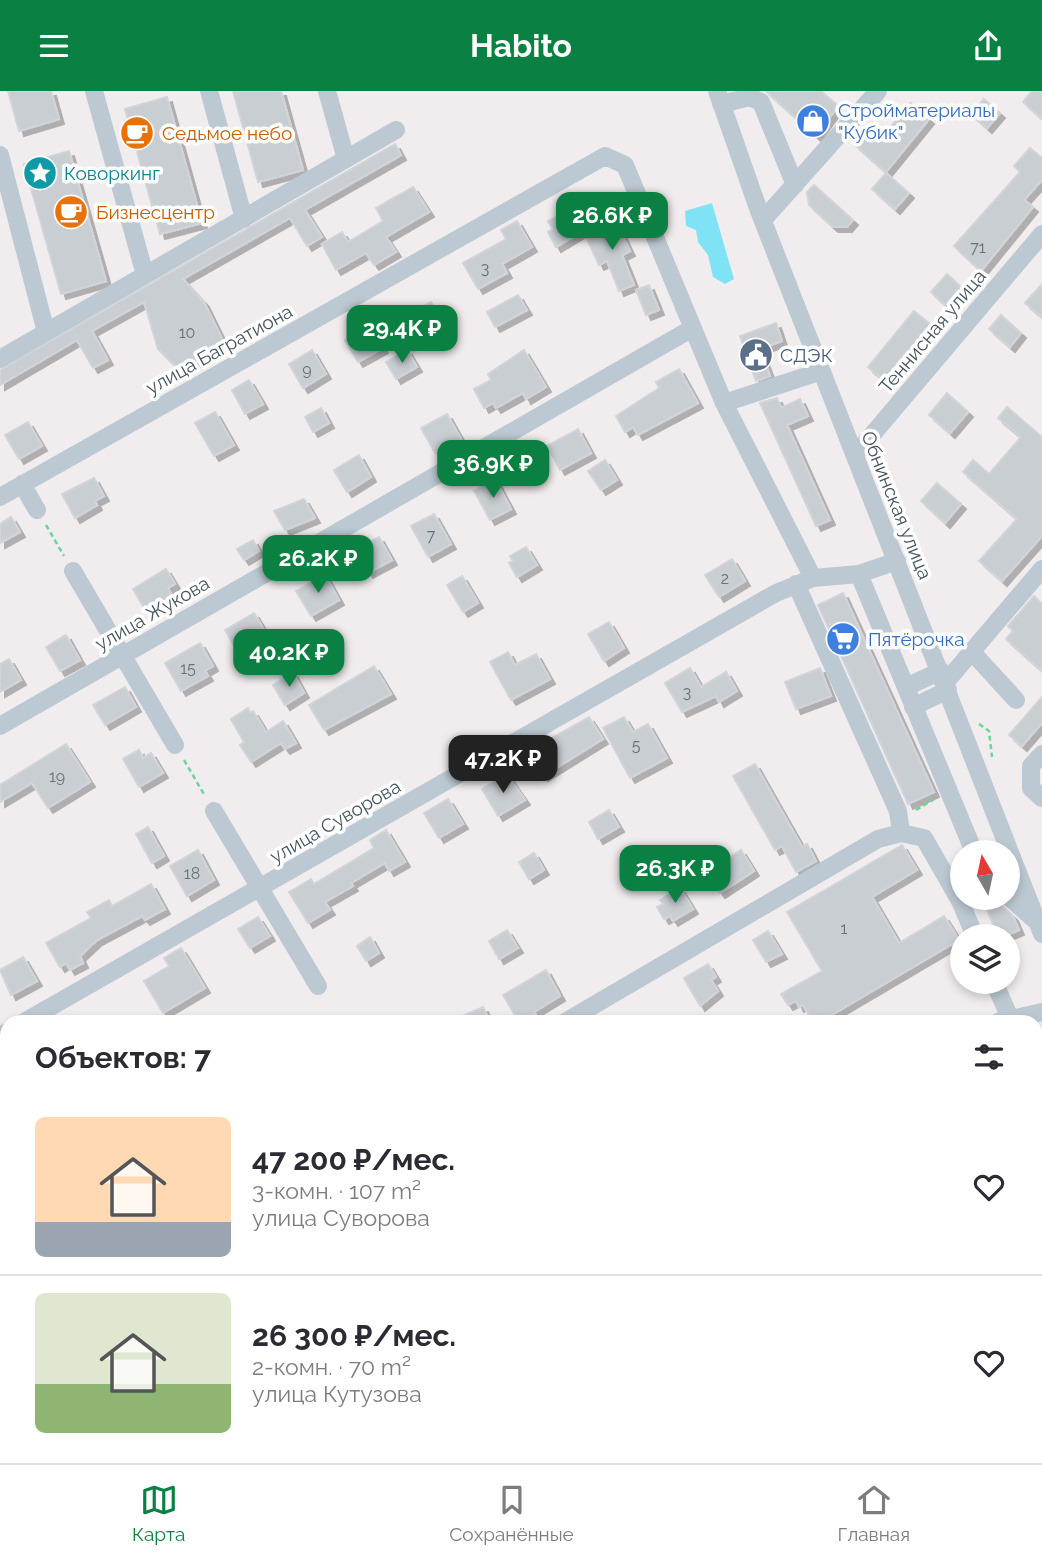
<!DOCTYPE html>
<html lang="ru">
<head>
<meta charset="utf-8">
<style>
  body { margin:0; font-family:Raleway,sans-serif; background:#f2f2f3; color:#2b2b33; height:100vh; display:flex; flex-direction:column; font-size:26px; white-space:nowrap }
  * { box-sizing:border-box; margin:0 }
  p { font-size:23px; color:#7c7c81 }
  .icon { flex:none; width:38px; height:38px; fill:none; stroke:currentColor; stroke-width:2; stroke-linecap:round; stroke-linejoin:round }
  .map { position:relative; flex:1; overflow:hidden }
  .side { position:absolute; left:0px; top:924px; width:1043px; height:448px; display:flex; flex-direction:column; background:#fff; border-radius:21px 21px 0 0; box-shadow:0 4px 10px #0003 }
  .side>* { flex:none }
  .needle { width:46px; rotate:351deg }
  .tools { position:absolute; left:950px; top:749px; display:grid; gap:14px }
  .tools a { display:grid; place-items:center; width:70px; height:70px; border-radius:50%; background:#fff; box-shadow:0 4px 10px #0003; font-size:35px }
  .price { position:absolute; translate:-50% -60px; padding:0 16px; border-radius:14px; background:#0b8043; color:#fff; font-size:23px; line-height:46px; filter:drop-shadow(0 2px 4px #0008) }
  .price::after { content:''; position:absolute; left:50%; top:42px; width:21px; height:16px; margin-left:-10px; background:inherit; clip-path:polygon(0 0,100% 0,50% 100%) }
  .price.current { background:#222; color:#fff }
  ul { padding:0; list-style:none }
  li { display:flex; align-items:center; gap:21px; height:175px; padding:0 35px }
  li+li { border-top:2px solid #e1e1e2 }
  li span { display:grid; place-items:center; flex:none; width:196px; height:140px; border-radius:10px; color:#555 }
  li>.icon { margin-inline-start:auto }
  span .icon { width:84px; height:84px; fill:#fffc; stroke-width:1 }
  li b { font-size:30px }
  h2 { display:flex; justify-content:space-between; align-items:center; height:84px; padding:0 35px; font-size:30px }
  header { display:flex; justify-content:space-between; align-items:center; height:91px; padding:0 35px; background:#0b8043; color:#fff; font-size:32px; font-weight:700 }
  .dock { display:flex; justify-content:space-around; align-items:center; height:98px; border-top:2px solid #e1e1e2; background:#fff; font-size:19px; color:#7c7c81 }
  .dock a { display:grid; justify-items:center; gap:4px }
  .dock .current { color:#0b8043 }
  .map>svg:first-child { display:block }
  .water { fill:#7fe3f5 }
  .building { fill:#c9ced3; stroke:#d1d4da; stroke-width:2; filter:url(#shadow) }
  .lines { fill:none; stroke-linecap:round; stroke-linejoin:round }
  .path { stroke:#6bd59b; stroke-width:2.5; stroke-dasharray:5 3.5; stroke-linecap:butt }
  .minor { stroke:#bcc9d2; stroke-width:18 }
  .labels { text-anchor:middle; stroke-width:7; stroke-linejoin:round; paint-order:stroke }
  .number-label { font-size:16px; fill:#65727a }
  .shop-label { font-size:19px; fill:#366cbe; stroke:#fff; text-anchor:start }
  .food-label { font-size:19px; fill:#c56008; stroke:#fff; text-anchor:start }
  .culture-label { font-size:19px; fill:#0d838f; stroke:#fff; text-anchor:start }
  .street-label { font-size:19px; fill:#44535d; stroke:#fff }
  .service-label { font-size:19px; fill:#4e5e75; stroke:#fff; text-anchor:start }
</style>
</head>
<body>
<header><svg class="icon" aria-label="menu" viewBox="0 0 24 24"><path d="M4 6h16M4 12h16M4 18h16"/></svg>Habito<svg class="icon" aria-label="share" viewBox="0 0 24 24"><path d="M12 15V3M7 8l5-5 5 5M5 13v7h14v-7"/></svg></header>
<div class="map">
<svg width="1042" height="1372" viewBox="0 0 1042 1372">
  <defs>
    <filter id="shadow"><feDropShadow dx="5" dy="5" stdDeviation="0" flood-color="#0004"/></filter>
  </defs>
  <rect width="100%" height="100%" fill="#f1edee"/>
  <!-- water -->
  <path class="water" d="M 712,112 L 734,188 L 725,193 L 713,186 L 708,164 L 698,151 L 696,139 L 686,135 L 685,120 Z"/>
  <!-- building -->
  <path class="building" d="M 8,0 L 51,0 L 59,28 L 19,40 Z
    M 233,0 L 281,0 L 303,79 L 258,91 Z
    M 766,0 L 821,0 L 838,15 L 816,45 Z
    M 1032,0 L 1042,0 L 1042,28 L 1023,11 Z
    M 167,6 L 202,132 L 160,143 L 125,18 Z
    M 984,8 L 1000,22 L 987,37 L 971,23 Z
    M 911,12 L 929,28 L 886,81 L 855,54 L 868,39 L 879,49 Z
    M 395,53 L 401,64 L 305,119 L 322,146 L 307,155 L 290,127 L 183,188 L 204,211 L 225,254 L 180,280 L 158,258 L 144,211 L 92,240 L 108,269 L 93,277 L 77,249 L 0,294 L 0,279 Z
    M 1030,57 L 1042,67 L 1042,89 L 1024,109 L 1033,116 L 981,180 L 954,155 L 1020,81 L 1014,75 Z
    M 69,60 L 106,190 L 61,203 L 24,73 Z
    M 886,82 L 909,102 L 895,118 L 872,98 Z
    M 814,94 L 853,129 L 847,136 L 833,136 L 809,114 L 807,101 Z
    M 413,96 L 429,121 L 386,146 L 396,161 L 374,174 L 366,162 L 336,179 L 322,153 L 342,141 L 348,151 L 383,130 L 376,117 Z
    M 575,115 L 588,137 L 556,156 L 548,141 L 553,138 L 548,130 Z
    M 615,129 L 630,160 L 622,164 L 634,194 L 619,200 L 607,170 L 599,174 L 585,144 Z
    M 517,130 L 532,156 L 502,173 L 507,182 L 478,198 L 463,172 L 506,148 L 501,139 Z
    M 947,183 L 961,196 L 945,214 L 931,201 Z
    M 1042,193 L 1042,226 L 1025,212 Z
    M 649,194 L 659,219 L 646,224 L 636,199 Z
    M 518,204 L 527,219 L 495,236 L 487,221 Z
    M 431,211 L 437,222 L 409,238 L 402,227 Z
    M 914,220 L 935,237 L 888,293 L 868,276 Z
    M 1001,224 L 1021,242 L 1010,256 L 989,238 Z
    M 776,232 L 782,250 L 760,258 L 770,285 L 756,290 L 740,245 Z
    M 370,234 L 383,257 L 358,271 L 345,249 Z
    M 312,259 L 326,283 L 303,297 L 289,273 Z
    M 407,259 L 417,276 L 396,288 L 386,271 Z
    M 524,259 L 546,296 L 526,308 L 523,302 L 496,317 L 493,312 L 484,317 L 474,298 L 491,289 L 488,283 Z
    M 679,278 L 698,312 L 638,344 L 633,336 L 625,341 L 616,325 L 659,297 L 656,291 Z
    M 249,289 L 263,313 L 245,323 L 232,299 Z
    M 947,302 L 968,321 L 950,342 L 929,324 Z
    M 777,307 L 781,317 L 800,308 L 808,325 L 787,334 L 830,429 L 816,435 L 760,312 Z
    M 1007,316 L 1042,346 L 1042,445 L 1002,490 L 979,470 L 1017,428 L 963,381 L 973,369 L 989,383 L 1021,346 L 998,327 Z
    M 321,317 L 329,332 L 313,341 L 305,326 Z
    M 215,321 L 234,354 L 214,365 L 195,332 Z
    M 447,323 L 461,348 L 435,362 L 421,337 Z
    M 28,331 L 42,355 L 19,368 L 5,344 Z
    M 578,338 L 591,362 L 560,379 L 547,355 Z
    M 514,359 L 526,381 L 511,389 L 499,368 Z
    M 359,364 L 371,386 L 347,401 L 334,379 Z
    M 605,369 L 617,389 L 601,399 L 588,380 Z
    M 94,387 L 104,405 L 95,410 L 97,414 L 75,427 L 62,403 Z
    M 495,388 L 511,418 L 490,429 L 474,400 Z
    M 937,392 L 961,413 L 945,432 L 921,410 Z
    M 304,408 L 315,427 L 285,439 L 274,420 Z
    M 434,423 L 451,453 L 428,466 L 411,435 Z
    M 11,426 L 20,441 L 0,452 L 0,433 Z
    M 379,446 L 392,469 L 368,482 L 362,471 L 342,481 L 330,459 L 345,450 L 351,461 Z
    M 253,449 L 259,460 L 244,469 L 237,458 Z
    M 526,456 L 537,474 L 517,486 L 509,472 L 513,470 L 510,465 Z
    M 732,468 L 745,490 L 719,506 L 705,484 Z
    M 166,478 L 175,493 L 168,497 L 173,507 L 147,522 L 133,498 Z
    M 325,484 L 339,509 L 311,525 L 296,500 Z
    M 462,485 L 478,512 L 463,521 L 447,494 Z
    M 843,502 L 934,701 L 908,713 L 818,514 Z
    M 1034,505 L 1042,513 L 1042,580 L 1006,548 L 1013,540 L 1008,535 Z
    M 254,522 L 269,548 L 240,565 L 225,539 Z
    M 609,531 L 624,557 L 604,570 L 588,543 Z
    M 66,544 L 80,569 L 60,580 L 46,556 Z
    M 200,552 L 213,575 L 205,580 L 208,585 L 181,600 L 165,572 Z
    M 508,561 L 515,574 L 536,563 L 550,588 L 511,609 L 490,571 Z
    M 9,568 L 21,589 L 0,601 L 0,573 Z
    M 374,575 L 391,603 L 324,639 L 309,614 Z
    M 690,577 L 701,596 L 726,581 L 737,600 L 719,611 L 716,605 L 682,621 L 665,592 Z
    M 820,577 L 831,605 L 796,618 L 785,591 Z
    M 293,582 L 304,602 L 285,614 L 273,594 Z
    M 125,596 L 136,616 L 105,634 L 93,614 Z
    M 1042,606 L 1042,632 L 1022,655 L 1009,644 Z
    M 248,617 L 250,622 L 253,620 L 266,641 L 283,630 L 296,652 L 285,658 L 281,652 L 251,671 L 240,654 L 244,651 L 231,628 Z
    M 589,626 L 603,648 L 543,685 L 529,660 Z
    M 624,626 L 633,641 L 648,633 L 667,667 L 630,687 L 603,637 Z
    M 66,653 L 90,691 L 48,717 L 32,692 L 0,711 L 0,694 Z
    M 139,659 L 143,667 L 151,662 L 163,682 L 139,696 L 123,668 Z
    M 755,673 L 802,756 L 807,753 L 816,770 L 796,781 L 782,755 L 775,759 L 733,685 Z
    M 507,683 L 525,709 L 498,725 L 482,698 Z
    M 448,708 L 463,733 L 439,747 L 424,722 Z
    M 609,719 L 619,736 L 598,748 L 589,731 Z
    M 148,736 L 164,765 L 152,772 L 136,743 Z
    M 386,739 L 405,771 L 389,780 L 385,772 L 351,792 L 353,795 L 325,811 L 330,819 L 308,832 L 289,801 L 311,788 L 314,793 L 374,757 L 370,749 Z
    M 902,754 L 917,779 L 872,806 L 899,852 L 944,825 L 959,849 L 830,925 L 834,931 L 813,931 L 803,914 L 799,916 L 796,910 L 788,914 L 781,903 L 822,880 L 787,821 Z
    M 198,759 L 214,789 L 187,805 L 170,775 Z
    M 741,759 L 754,780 L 720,802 L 707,781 Z
    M 534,762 L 544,779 L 529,788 L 519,771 Z
    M 151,793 L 165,818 L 145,829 L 142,825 L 97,849 L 80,865 L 83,872 L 70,879 L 66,872 L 60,876 L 46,852 L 91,827 L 87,821 L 109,809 L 112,815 Z
    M 680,797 L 693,818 L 673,830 L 670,825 L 664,828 L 657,816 L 663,813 L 660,809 Z
    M 1000,813 L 1013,825 L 1019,839 L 1004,845 L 998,845 L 987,819 Z
    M 258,826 L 270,845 L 250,857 L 238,838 Z
    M 507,839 L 518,857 L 499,868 L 489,850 Z
    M 768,840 L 782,863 L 766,871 L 753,849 Z
    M 370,846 L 379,862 L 366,870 L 357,855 Z
    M 181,857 L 205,897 L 163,922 L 144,890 L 169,875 L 164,867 Z
    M 23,866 L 37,890 L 11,904 L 0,879 Z
    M 708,873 L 716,886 L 711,889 L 718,900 L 700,915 L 684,887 Z
    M 546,879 L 560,905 L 534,921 L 540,931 L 519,931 L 503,904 Z
    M 483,916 L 490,931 L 449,931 Z"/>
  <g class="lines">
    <!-- path -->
    <path class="path" d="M 46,434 L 64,465
      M 979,633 L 989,640 L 992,666
      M 184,669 L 205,705
      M 916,719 L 934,708"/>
    <!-- minor -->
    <path class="minor" d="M 94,0 L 145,184
      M 209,0 L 244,128
      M 717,0 L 759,120 L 1042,843
      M 721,13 L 750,6 L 761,11 L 795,94
      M 0,64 L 46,241
      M 346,68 L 396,39
      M 763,129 L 878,0
      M 0,268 L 346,68 L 327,0
      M 724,312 L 822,280
      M 855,364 L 1042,143
      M 22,393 L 37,419
      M 0,406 L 605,65 L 625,74 L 724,312 L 813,487
      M 73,480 L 175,654
      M 859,483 L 974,761
      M 796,493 L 898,720 L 901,742
      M 972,561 L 1016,609
      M 945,592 L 1042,478
      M 906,596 L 941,580
      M 913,616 L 948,599
      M 0,635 L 691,238
      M 1042,663 L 1031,675 L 1031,697 L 1042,707
      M 214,720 L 318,895
      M 1008,805 L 1035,829
      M 994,891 L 1010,927
      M 24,931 L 776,502 L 813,487 L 859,483 L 897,470
      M 565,931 L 878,748 L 901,742 L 924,747 L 960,810 L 975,845
      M 998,931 L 1042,921
      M 0,945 L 7,941
      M 0,1260 L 7,1256
      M 185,1365 L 188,1372
      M 331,1365 L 334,1372
      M 595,1365 L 599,1372
      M 111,1372 L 123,1365"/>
  </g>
  <!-- icons -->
  <defs>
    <g id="shop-disc" transform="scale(1.75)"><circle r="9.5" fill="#3f7fe0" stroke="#fff"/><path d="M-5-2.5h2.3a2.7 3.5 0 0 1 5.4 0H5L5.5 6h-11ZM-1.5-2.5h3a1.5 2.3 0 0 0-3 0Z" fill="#fff"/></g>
    <g id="cafe-disc" transform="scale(1.75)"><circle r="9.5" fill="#e8710a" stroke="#fff"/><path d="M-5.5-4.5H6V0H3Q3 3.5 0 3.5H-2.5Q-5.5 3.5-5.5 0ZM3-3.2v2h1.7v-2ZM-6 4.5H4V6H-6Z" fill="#fff"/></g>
    <g id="sight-disc" transform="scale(1.75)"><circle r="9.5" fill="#0f9aa8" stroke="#fff"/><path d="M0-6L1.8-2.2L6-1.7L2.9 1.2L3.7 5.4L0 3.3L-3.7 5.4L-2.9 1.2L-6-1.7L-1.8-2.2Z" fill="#fff"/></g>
    <g id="civic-disc" transform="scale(1.75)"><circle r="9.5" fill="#5c6f8a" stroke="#fff"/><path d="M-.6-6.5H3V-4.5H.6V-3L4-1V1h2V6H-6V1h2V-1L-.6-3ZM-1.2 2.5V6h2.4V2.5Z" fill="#fff"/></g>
    <g id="supermarket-disc" transform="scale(1.75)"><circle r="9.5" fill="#3f7fe0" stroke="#fff"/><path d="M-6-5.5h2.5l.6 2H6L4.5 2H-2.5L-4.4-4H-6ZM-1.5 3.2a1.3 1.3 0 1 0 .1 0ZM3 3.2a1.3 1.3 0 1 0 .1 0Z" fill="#fff"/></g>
  </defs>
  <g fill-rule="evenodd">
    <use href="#shop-disc" x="813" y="30"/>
    <use href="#cafe-disc" x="137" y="42"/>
    <use href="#sight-disc" x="40" y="82"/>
    <use href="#cafe-disc" x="71" y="121"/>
    <use href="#civic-disc" x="756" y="264"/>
    <use href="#supermarket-disc" x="843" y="548"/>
  </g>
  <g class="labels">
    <!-- number labels -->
    <g class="number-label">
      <text x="978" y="162">71</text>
      <text x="485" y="183">3</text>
      <text x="187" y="247">10</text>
      <text x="307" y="284">9</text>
      <text x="431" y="450">7</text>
      <text x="725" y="493">2</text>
      <text x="188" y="583">15</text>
      <text x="687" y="607">3</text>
      <text x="636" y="660">5</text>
      <text x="57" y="691">19</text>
      <text x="192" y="788">18</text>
      <text x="844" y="843">1</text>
    </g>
    <!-- shop labels -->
    <g class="shop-label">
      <text x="838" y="26">Стройматериалы<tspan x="838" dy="22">"Кубик"</tspan></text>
      <text x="868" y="555">Пятёрочка</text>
    </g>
    <!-- food labels -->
    <g class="food-label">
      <text x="162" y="49">Седьмое небо</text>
      <text x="96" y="128">Бизнесцентр</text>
    </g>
    <!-- culture labels -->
    <g class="culture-label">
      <text x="64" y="89">Коворкинг</text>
    </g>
    <!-- street labels -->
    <g class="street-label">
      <text transform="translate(932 240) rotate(-50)" y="7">Теннисная улица</text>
      <text transform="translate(219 258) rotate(-29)" y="7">улица Багратиона</text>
      <text transform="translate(897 414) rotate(68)" y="7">Обнинская улица</text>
      <text transform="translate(152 522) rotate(-30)" y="7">улица Жукова</text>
      <text transform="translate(335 730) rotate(-30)" y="7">улица Суворова</text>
    </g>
    <!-- service labels -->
    <g class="service-label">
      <text x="780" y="271">СДЭК</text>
    </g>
  </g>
</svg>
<div class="tools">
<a><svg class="needle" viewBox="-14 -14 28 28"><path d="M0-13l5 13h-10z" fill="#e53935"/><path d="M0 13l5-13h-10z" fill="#7c7c81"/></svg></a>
<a><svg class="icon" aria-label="layers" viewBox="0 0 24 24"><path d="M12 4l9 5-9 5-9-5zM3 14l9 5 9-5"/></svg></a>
</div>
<b class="price" style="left:612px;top:161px">26.6K ₽</b>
<b class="price" style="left:402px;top:274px">29.4K ₽</b>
<b class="price" style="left:493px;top:409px">36.9K ₽</b>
<b class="price" style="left:318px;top:504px">26.2K ₽</b>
<b class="price" style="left:289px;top:598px">40.2K ₽</b>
<b class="price current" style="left:503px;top:704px">47.2K ₽</b>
<b class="price" style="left:675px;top:814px">26.3K ₽</b>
<section class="side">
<h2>Объектов: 7<svg class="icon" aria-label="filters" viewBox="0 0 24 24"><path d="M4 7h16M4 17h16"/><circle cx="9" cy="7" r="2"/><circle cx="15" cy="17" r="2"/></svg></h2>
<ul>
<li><span style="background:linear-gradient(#ffd9b3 75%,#9aa5b1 0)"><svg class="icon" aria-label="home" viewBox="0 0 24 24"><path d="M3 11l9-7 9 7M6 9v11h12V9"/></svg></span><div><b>47 200 ₽/мес.</b><p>3-комн. · 107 m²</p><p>улица Суворова</p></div><svg class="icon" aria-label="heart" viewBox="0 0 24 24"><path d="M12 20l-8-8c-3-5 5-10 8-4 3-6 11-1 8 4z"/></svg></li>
<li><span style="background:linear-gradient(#dfe7d0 65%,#8fb573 0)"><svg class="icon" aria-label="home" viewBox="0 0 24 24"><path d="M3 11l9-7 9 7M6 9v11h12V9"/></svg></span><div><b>26 300 ₽/мес.</b><p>2-комн. · 70 m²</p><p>улица Кутузова</p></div><svg class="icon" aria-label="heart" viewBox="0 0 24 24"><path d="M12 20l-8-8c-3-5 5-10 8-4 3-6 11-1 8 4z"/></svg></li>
</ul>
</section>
</div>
<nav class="dock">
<a class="current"><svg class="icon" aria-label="map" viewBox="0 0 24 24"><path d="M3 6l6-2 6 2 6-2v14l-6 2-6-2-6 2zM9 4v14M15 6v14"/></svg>Карта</a>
<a><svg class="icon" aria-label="saved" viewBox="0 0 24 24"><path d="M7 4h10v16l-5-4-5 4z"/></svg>Сохранённые</a>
<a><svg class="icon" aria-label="home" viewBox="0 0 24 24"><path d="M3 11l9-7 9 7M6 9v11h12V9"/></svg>Главная</a>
</nav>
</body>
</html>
